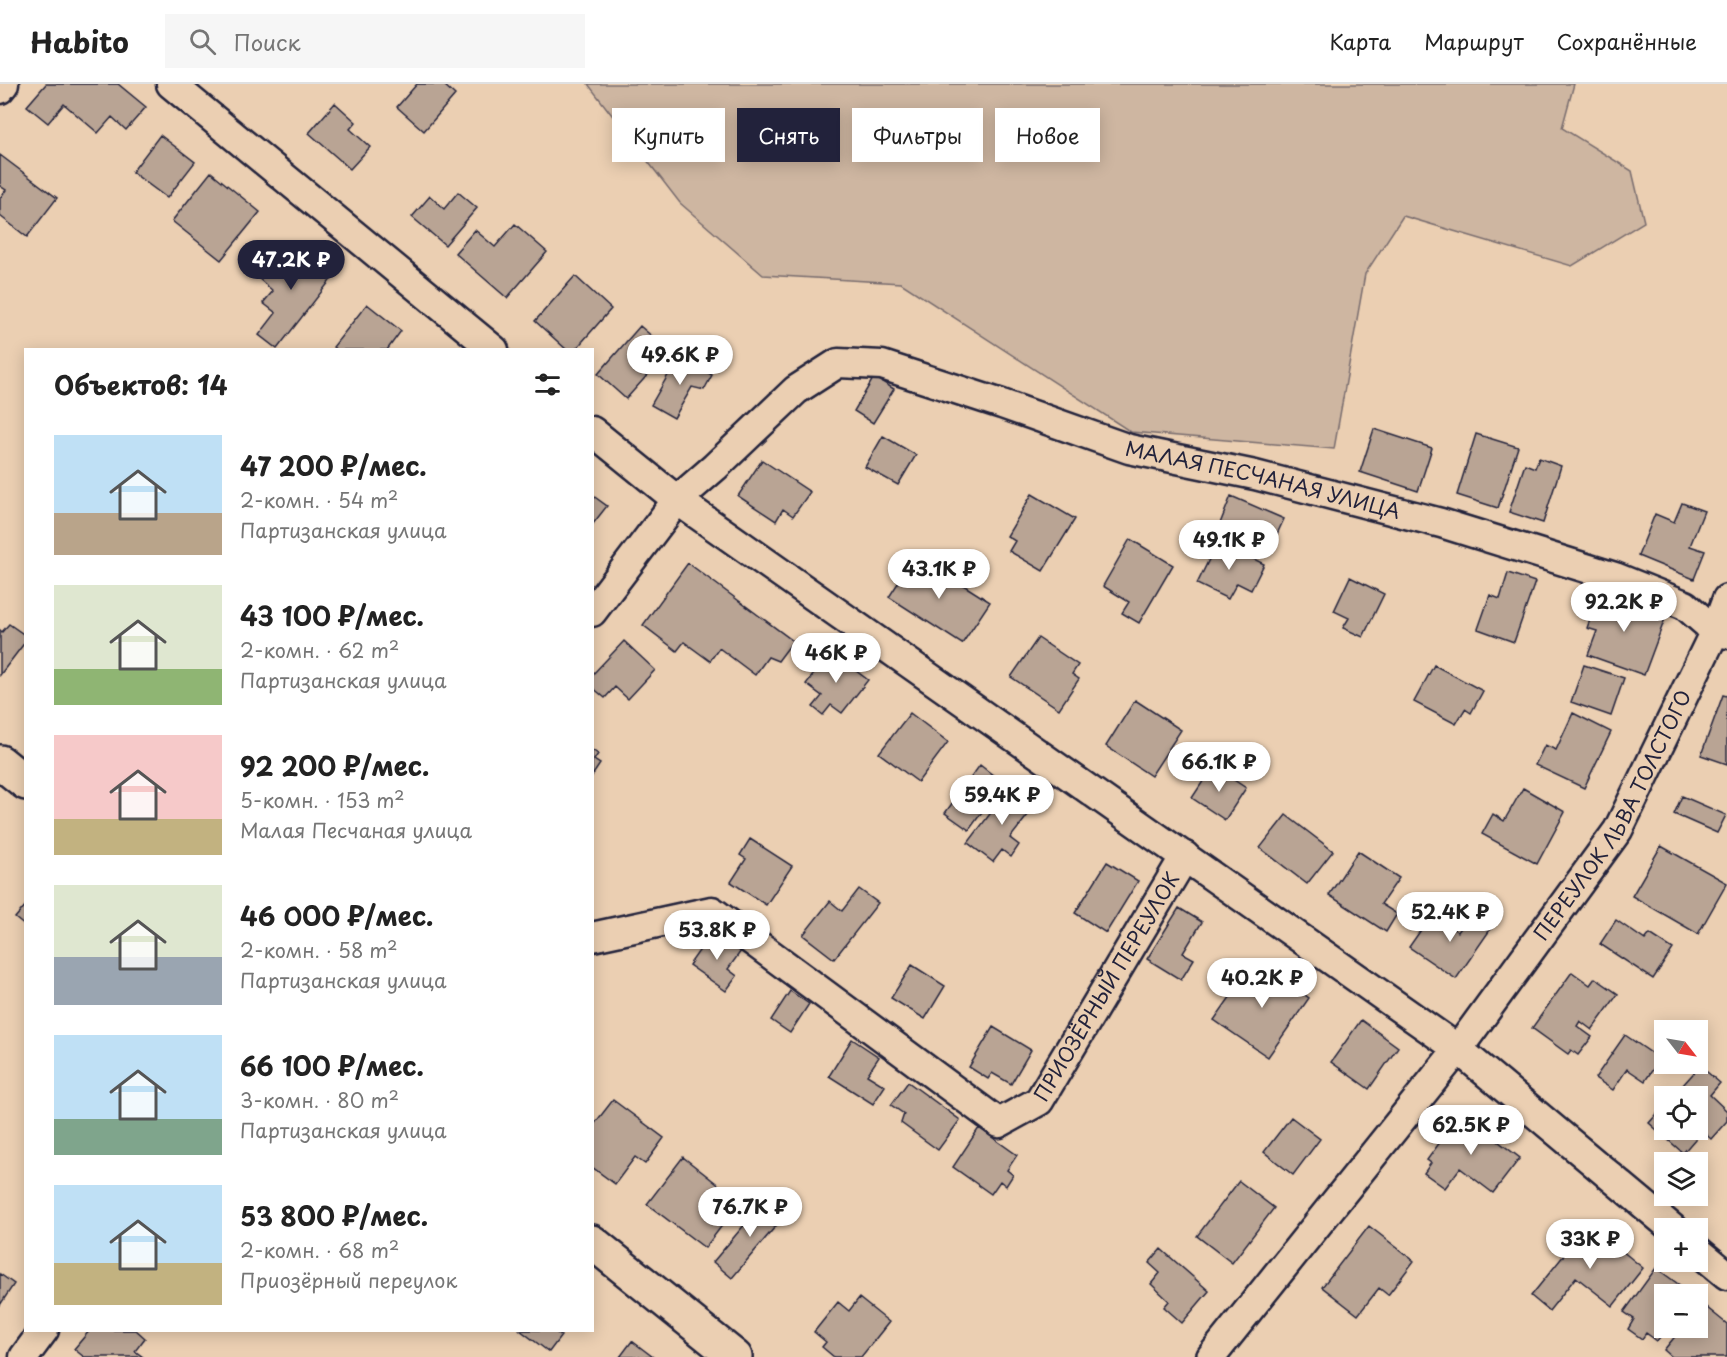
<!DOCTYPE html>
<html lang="ru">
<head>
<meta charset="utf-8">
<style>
  body { margin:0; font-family:"Playpen Sans",sans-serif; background:#f6f6f6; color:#222; height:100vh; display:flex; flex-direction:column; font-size:22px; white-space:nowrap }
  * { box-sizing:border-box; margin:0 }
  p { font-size:20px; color:#767676 }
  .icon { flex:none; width:33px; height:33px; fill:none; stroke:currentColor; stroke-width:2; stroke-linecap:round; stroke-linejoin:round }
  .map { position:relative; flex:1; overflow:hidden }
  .sheet { position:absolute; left:24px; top:264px; width:570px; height:984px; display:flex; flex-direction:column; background:#fff; border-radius:0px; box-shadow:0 3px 15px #0003 }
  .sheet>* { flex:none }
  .guide { position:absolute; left:612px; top:24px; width:570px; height:54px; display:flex; gap:12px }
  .needle { width:39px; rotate:121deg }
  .controls { position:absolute; left:1654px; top:936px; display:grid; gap:12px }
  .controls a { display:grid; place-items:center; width:54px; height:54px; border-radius:0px; background:#fff; box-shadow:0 3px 15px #0003; font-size:30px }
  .price { position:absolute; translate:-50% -51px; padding:0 14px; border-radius:21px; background:#fff; color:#222; font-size:20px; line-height:39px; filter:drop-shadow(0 2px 3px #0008) }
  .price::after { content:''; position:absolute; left:50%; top:36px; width:18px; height:14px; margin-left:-9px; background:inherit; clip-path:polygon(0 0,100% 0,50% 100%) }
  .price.selected { background:#22223b; color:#fff }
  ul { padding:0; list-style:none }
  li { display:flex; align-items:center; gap:18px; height:150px; padding:0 30px }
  li span { display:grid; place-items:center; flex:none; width:168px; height:120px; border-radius:0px; color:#555 }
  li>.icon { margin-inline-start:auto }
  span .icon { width:72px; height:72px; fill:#fffc; stroke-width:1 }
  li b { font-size:26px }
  h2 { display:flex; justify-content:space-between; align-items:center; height:72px; padding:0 30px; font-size:26px }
  .tag { padding:0 21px; border-radius:0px; background:#fff; box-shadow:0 3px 15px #0003; font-size:21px; line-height:54px }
  .tag.selected { background:#22223b; color:#fff }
  header { display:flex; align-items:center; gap:36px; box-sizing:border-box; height:84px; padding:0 30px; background:#fff; border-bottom:2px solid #e0e0e0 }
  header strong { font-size:28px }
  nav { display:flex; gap:33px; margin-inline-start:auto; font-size:21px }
  .search { width:420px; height:54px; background:#f6f6f6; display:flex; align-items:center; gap:15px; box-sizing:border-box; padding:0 21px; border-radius:0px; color:#767676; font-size:22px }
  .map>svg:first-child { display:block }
  .green { fill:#ceb6a1; stroke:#786c6e; stroke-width:1.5 }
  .building { fill:#b9a494; stroke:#22223b; stroke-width:1.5 }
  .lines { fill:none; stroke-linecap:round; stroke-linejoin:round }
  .minor-casing { stroke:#22223b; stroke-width:33 }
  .tertiary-casing { stroke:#22223b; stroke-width:38 }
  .minor { stroke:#ebcfb2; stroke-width:28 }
  .tertiary { stroke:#ebcfb2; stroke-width:33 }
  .labels { text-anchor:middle; stroke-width:5; stroke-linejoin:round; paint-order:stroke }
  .street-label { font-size:20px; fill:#22223b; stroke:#ebcfb2 }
</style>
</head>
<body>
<header>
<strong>Habito</strong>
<div class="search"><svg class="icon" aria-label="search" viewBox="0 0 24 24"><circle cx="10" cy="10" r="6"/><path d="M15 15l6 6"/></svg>Поиск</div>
<nav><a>Карта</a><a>Маршрут</a><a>Сохранённые</a></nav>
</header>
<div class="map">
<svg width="1727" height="1273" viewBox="0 0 1727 1273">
  <rect width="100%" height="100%" fill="#ebcfb2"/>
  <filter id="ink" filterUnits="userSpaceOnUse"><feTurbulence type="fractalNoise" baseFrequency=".0167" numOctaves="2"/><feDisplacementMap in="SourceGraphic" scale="12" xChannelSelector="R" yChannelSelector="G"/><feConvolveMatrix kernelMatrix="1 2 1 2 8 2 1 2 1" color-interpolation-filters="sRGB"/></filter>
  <g filter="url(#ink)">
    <!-- green -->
    <path class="green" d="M 588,0 L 1574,0 L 1562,44 L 1632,87 L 1644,138 L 1572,182 L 1403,132 L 1365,190 L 1334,365 L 1131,348 L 901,199 L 763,191 L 680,119 Z"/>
    <!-- building -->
    <path class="building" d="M 46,0 L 118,0 L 146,23 L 126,46 L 112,33 L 98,49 L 64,20 L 48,39 L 27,22 Z
      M 417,0 L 443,0 L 455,11 L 424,47 L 397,23 Z
      M 335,19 L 356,38 L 350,45 L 370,63 L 350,85 L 309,49 Z
      M 160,51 L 195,78 L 167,114 L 132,88 Z
      M 0,71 L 57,114 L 27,153 L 0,132 L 0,114 L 6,106 L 0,102 Z
      M 211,88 L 260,128 L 221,176 L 172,137 Z
      M 458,108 L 477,124 L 445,161 L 412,133 L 430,112 L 444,125 Z
      M 515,140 L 547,168 L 507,214 L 455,169 L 475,146 L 495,163 Z
      M 287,157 L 333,193 L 277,265 L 259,251 L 276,229 L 263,219 L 273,207 L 258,194 Z
      M 575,192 L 611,225 L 575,266 L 567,266 L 535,237 Z
      M 367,220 L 401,247 L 387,266 L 337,266 L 333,263 Z
      M 640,242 L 669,267 L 626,315 L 598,290 Z
      M 679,272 L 712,291 L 704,306 L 692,303 L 674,334 L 651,321 Z
      M 874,293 L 894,305 L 873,339 L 854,327 Z
      M 1374,345 L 1432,364 L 1418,407 L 1360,388 Z
      M 1476,350 L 1518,363 L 1498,424 L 1457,411 Z
      M 883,352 L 916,371 L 898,401 L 865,383 Z
      M 1539,374 L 1561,382 L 1543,439 L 1509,428 L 1525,380 L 1535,384 Z
      M 762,376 L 810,408 L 793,432 L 783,425 L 776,437 L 738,412 Z
      M 1032,410 L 1075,435 L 1043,487 L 1009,467 L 1015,457 L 1007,452 Z
      M 592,411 L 607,422 L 592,441 Z
      M 1231,412 L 1284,435 L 1270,465 L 1219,442 Z
      M 1682,419 L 1704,427 L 1690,462 L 1705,467 L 1694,495 L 1638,472 L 1655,430 L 1674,438 Z
      M 1130,455 L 1173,481 L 1139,539 L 1122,529 L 1129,518 L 1103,502 Z
      M 1218,457 L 1264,480 L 1251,506 L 1237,499 L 1228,515 L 1197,500 Z
      M 916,471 L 990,518 L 962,560 L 889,513 Z
      M 688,479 L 793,557 L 778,577 L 768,573 L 755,591 L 719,564 L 710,577 L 684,558 L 677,567 L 643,541 Z
      M 1508,489 L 1535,498 L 1514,558 L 1478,545 L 1490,511 L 1500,515 Z
      M 1350,493 L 1384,510 L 1363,553 L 1343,544 L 1349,534 L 1334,527 Z
      M 1600,508 L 1666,532 L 1644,591 L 1588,571 L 1597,547 L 1587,544 Z
      M 9,540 L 26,552 L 26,557 L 0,591 L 0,546 L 2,548 Z
      M 1038,554 L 1078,581 L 1072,590 L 1079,595 L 1059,625 L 1011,593 Z
      M 624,557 L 655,586 L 628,615 L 615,603 L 605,614 L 592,603 L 592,591 Z
      M 831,568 L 868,596 L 842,629 L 831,621 L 823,631 L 813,623 L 822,612 L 806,600 Z
      M 1434,581 L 1483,607 L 1471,629 L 1465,625 L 1456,640 L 1414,618 Z
      M 1584,581 L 1624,594 L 1611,632 L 1571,618 Z
      M 1723,611 L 1727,612 L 1727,680 L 1701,671 Z
      M 1135,616 L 1181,646 L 1151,692 L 1106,662 Z
      M 910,629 L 948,658 L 918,698 L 879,669 Z
      M 1573,629 L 1611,648 L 1584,704 L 1535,681 L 1545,661 L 1556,666 Z
      M 592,666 L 598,670 L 594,676 L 600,680 L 592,692 Z
      M 980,681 L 1003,699 L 969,746 L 945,729 Z
      M 1213,682 L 1246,704 L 1225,736 L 1192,714 Z
      M 1011,702 L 1036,721 L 1010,754 L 1019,761 L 1011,773 L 1002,766 L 993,778 L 968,759 Z
      M 1523,704 L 1565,728 L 1537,780 L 1482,750 L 1493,730 L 1504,737 Z
      M 1682,712 L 1726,731 L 1717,749 L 1674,730 Z
      M 1286,731 L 1333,767 L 1307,800 L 1260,764 Z
      M 750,755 L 792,782 L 766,821 L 731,798 L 746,775 L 740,771 Z
      M 1661,762 L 1727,799 L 1698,850 L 1632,812 Z
      M 1358,767 L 1399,794 L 1381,820 L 1397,830 L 1386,848 L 1329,811 Z
      M 1107,778 L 1138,797 L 1106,849 L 1075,829 Z
      M 859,805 L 878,819 L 834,875 L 803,851 L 830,817 L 842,827 Z
      M 26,821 L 26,843 L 15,834 Z
      M 1179,824 L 1202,838 L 1183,869 L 1194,875 L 1181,896 L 1147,875 Z
      M 1472,828 L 1492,843 L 1456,895 L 1409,863 L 1432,830 L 1458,848 Z
      M 1616,836 L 1645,856 L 1650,850 L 1673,865 L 1653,895 L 1600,860 Z
      M 713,847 L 741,867 L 728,885 L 737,892 L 726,907 L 689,881 Z
      M 1256,876 L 1309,914 L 1268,973 L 1214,936 Z
      M 912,881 L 945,902 L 925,935 L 891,914 Z
      M 1572,888 L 1590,901 L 1595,894 L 1618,910 L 1592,946 L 1580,937 L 1577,942 L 1592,953 L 1578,971 L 1571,966 L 1568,970 L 1532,944 Z
      M 790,907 L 809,920 L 790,949 L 771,936 Z
      M 1361,936 L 1398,963 L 1369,1005 L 1331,978 Z
      M 993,943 L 1031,966 L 1011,1000 L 992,989 L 988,995 L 969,983 Z
      M 1625,951 L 1660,975 L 1645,997 L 1627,985 L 1613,1006 L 1595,994 Z
      M 852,955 L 879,973 L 867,991 L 885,1002 L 873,1020 L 829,992 Z
      M 1700,982 L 1720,999 L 1710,1011 L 1727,1027 L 1727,1037 L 1711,1055 L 1702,1047 L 1683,1069 L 1649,1039 L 1665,1021 L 1665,1046 L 1698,1046 L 1698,1012 L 1673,1012 Z
      M 908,998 L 960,1036 L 938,1066 L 901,1039 L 904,1030 L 891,1021 Z
      M 613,1016 L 664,1054 L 645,1080 L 635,1073 L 615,1100 L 592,1083 L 592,1043 Z
      M 1461,1029 L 1520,1074 L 1493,1109 L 1460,1084 L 1445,1104 L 1424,1089 L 1431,1079 L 1427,1076 Z
      M 1291,1033 L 1320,1055 L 1293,1091 L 1264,1068 Z
      M 979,1044 L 1017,1071 L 1007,1086 L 1013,1091 L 1006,1102 L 1000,1097 L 991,1110 L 953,1083 Z
      M 683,1073 L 740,1118 L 705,1164 L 647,1120 Z
      M 1239,1097 L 1274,1124 L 1232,1179 L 1197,1152 Z
      M 767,1114 L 786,1130 L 732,1194 L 713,1178 Z
      M 1589,1140 L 1643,1184 L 1613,1222 L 1576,1193 L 1549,1227 L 1531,1212 Z
      M 1369,1142 L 1414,1177 L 1388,1211 L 1379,1204 L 1358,1231 L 1322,1203 Z
      M 1161,1165 L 1209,1207 L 1182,1239 L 1164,1223 L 1169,1217 L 1151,1200 L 1160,1189 L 1149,1179 Z
      M 1656,1184 L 1692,1210 L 1665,1210 L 1665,1244 L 1667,1244 L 1657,1257 L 1646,1249 L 1642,1255 L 1628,1245 L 1634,1235 L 1624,1228 Z
      M 0,1190 L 14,1200 L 0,1221 Z
      M 859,1214 L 889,1238 L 861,1273 L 834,1273 L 822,1263 L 826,1258 L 814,1248 L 838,1218 L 849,1227 Z
      M 1701,1219 L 1727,1240 L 1727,1273 L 1672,1273 L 1664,1266 L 1682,1244 L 1698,1244 L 1698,1223 Z
      M 90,1246 L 136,1246 L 145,1254 L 135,1267 L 143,1273 L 84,1273 L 74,1265 Z
      M 520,1246 L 553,1246 L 561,1252 L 549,1268 Z
      M 632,1257 L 653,1273 L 620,1273 Z"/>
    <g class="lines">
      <!-- minor casing -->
      <g class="minor-casing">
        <g id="minor">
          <path d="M 171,0 L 494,266"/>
          <path d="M 0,5 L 4,0"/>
          <path d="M 592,347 L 677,416 L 1458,965 L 1672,1144"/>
          <path id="s1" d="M 592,528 L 677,416 L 715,383 L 796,306 L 838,279 L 882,281 L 1002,320 L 1129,365 L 1255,391 L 1441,439 L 1615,493 L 1685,521 L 1715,547 L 1727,550"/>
          <path id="s2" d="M 592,853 L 712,827 L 999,1039 L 1039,1017 L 1185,772"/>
          <path d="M 1698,1167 L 1727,1191"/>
          <path d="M 24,1273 L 44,1246"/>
          <path id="s3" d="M 1211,1273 L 1458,965 L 1618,746 L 1715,547 L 1727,515"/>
        </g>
      </g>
      <!-- tertiary casing -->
      <g class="tertiary-casing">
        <path id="tertiary" d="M 0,678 L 26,699
          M 592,1158 L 735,1273"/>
      </g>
      <!-- minor -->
      <use href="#minor" class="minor"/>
      <!-- tertiary -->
      <use href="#tertiary" class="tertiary"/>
    </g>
  </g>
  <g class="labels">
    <!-- street labels -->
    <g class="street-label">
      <text dy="7" stroke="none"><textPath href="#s1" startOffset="795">МАЛАЯ ПЕСЧАНАЯ УЛИЦА</textPath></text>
      <text dy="7" stroke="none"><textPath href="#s3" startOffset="676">ПЕРЕУЛОК ЛЬВА ТОЛСТОГО</textPath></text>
      <text dy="7" stroke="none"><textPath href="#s2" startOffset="658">ПРИОЗЁРНЫЙ ПЕРЕУЛОК</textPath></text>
    </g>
  </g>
</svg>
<div class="controls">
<a><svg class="needle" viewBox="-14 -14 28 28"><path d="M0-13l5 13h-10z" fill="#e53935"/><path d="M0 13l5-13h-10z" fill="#767676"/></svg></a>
<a><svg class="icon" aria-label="locate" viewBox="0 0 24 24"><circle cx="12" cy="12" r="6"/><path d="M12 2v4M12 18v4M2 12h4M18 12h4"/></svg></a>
<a><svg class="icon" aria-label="layers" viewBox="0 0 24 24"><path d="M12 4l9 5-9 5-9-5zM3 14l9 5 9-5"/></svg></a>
<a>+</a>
<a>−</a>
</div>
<b class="price selected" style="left:291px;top:207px">47.2K ₽</b>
<b class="price" style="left:680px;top:302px">49.6K ₽</b>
<b class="price" style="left:1229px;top:487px">49.1K ₽</b>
<b class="price" style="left:939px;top:516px">43.1K ₽</b>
<b class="price" style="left:1624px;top:549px">92.2K ₽</b>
<b class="price" style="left:836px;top:600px">46K ₽</b>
<b class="price" style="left:1219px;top:709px">66.1K ₽</b>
<b class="price" style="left:1002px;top:742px">59.4K ₽</b>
<b class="price" style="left:1450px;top:859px">52.4K ₽</b>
<b class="price" style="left:717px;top:877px">53.8K ₽</b>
<b class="price" style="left:1262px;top:925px">40.2K ₽</b>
<b class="price" style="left:1471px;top:1072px">62.5K ₽</b>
<b class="price" style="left:750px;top:1154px">76.7K ₽</b>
<b class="price" style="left:1590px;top:1186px">33K ₽</b>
<div class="guide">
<a class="tag">Купить</a>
<a class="tag selected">Снять</a>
<a class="tag">Фильтры</a>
<a class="tag">Новое</a>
</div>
<section class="sheet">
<h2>Объектов: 14<svg class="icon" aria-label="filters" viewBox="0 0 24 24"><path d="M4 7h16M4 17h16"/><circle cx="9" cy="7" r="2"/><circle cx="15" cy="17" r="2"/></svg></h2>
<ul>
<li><span style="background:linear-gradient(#bfe0f5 65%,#b9a48a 0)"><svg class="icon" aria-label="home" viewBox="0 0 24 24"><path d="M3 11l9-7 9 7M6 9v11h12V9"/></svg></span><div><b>47 200 ₽/мес.</b><p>2-комн. · 54 m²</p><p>Партизанская улица</p></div></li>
<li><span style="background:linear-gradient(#dfe7d0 70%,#8fb573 0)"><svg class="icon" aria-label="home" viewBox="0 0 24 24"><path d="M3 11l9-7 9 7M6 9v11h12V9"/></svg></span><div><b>43 100 ₽/мес.</b><p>2-комн. · 62 m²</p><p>Партизанская улица</p></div></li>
<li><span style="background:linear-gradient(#f6c9c9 70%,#c2b280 0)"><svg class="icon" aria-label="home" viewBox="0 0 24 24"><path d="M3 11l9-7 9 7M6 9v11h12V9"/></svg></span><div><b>92 200 ₽/мес.</b><p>5-комн. · 153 m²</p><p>Малая Песчаная улица</p></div></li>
<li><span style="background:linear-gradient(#dfe7d0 60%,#9aa5b1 0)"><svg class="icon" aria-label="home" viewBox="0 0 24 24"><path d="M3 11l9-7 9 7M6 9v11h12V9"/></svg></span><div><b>46 000 ₽/мес.</b><p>2-комн. · 58 m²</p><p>Партизанская улица</p></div></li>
<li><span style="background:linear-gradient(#bfe0f5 70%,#7fa58c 0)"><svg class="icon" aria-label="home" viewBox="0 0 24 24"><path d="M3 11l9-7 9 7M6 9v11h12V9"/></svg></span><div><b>66 100 ₽/мес.</b><p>3-комн. · 80 m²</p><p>Партизанская улица</p></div></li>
<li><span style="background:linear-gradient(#bfe0f5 65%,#c2b280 0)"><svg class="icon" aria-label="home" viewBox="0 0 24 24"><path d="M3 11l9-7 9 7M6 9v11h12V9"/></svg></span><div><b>53 800 ₽/мес.</b><p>2-комн. · 68 m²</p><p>Приозёрный переулок</p></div></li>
</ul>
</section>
</div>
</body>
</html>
